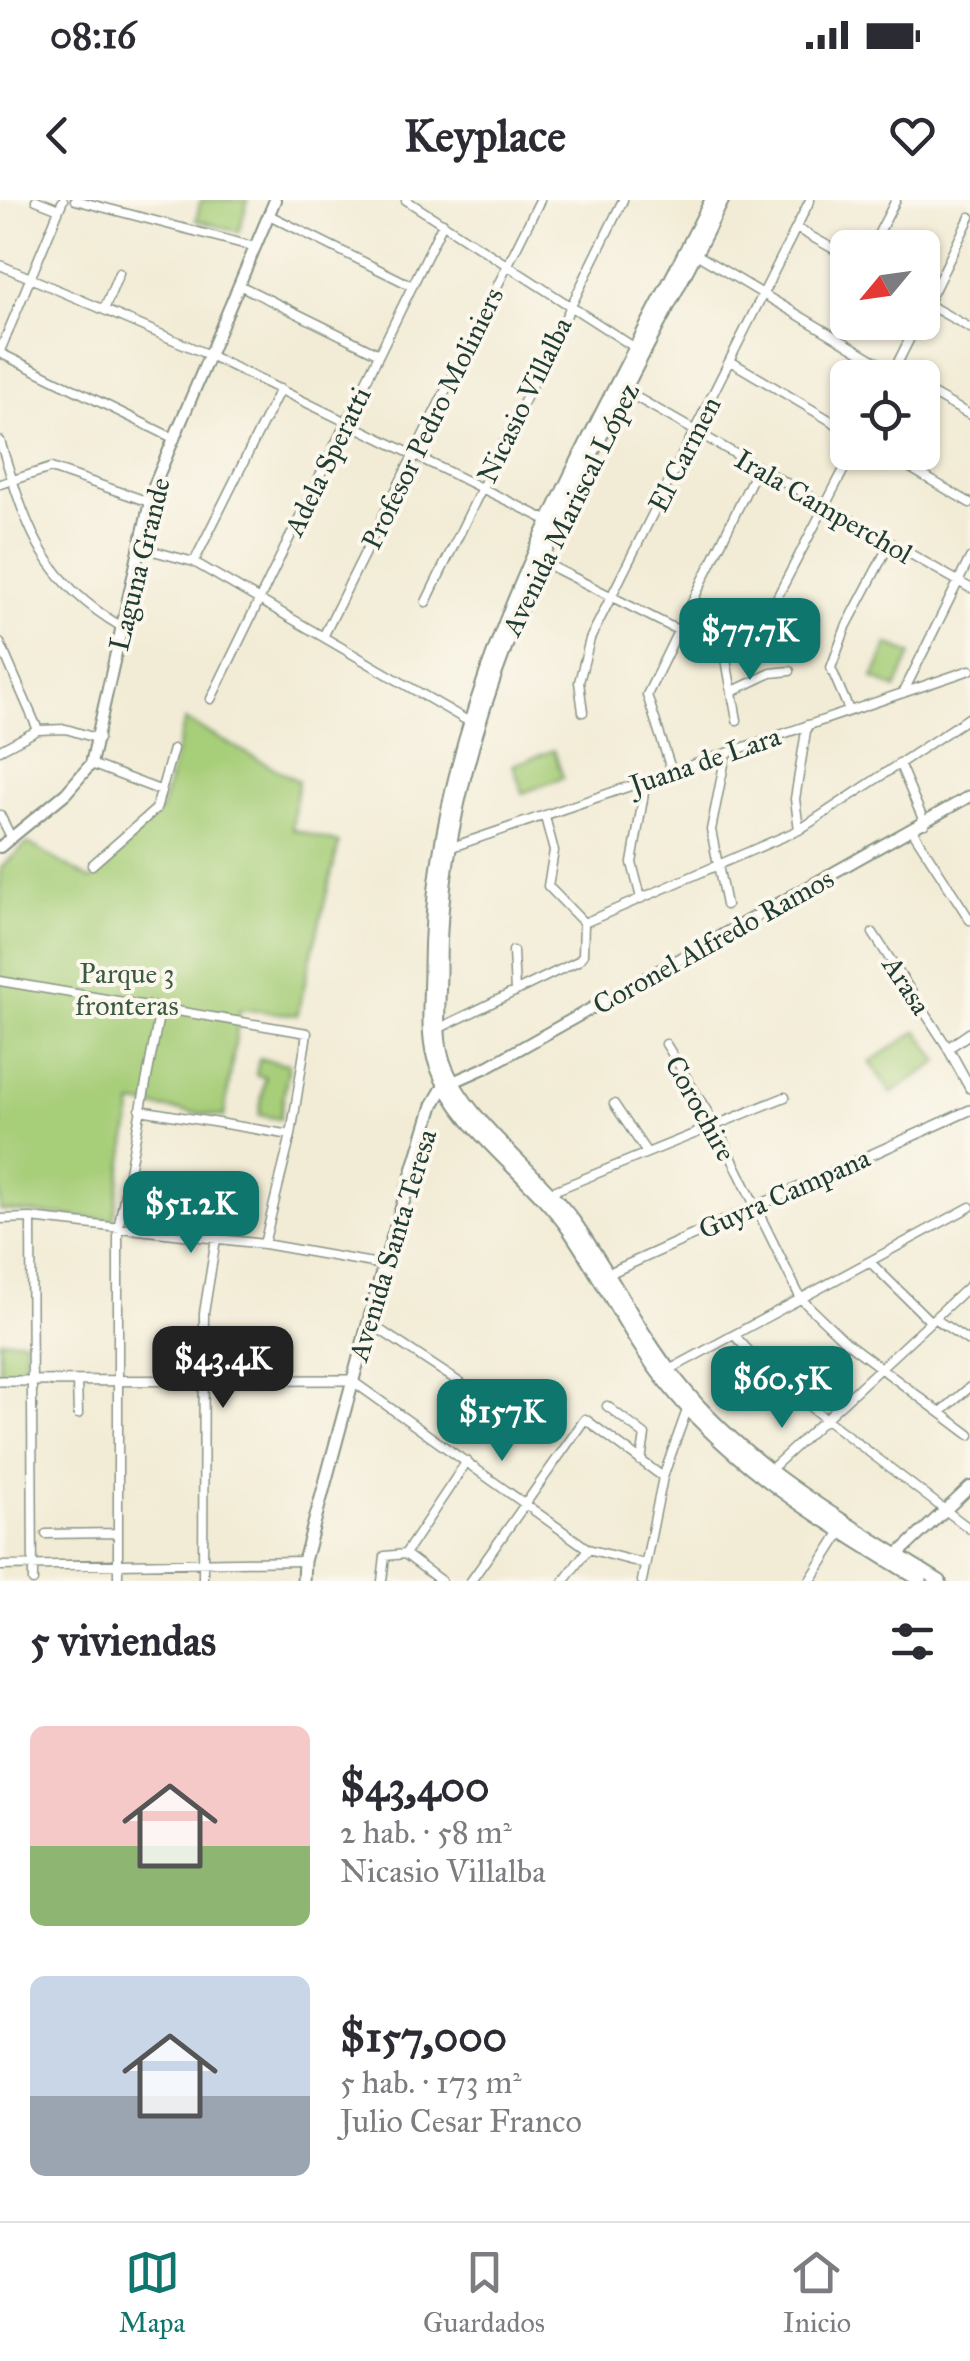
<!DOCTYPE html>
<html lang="es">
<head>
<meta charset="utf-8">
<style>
  body { margin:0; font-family:"IM FELL Great Primer",serif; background:#f2f2f3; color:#2b2b33; height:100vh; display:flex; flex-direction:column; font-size:38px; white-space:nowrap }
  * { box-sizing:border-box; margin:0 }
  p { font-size:32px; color:#7c7c81 }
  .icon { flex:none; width:55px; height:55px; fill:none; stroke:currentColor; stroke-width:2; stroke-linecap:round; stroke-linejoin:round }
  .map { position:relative; height:1381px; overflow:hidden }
  .sheet { display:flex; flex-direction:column; background:#fff; flex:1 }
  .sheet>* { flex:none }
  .needle { width:65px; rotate:241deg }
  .tools { position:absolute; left:830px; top:30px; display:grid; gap:20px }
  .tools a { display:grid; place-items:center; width:110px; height:110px; border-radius:15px; background:#fff; box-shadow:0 2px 8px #0004; font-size:50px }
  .price { position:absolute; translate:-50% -85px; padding:0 22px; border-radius:20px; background:#0f766e; color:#fff; font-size:32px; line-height:65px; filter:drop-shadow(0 2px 5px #0008) }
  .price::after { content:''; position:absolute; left:50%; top:60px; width:30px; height:22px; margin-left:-15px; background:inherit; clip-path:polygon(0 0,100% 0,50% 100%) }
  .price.active { background:#222; color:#fff }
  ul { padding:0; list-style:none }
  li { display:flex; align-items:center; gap:30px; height:250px; padding:0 30px }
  li span { display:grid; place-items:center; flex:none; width:280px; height:200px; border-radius:15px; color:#555 }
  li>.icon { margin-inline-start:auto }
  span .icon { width:120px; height:120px; fill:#fffc; stroke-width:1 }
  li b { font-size:42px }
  h2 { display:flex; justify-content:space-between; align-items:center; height:120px; padding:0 30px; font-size:42px }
  .status { display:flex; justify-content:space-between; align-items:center; height:70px; padding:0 50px; background:#fff; direction:ltr }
  .status svg { height:28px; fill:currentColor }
  header { display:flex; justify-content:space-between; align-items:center; height:130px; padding:0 30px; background:#fff; font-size:45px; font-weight:800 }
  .tabs { display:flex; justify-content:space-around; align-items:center; height:140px; border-top:2px solid #e1e1e2; background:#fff; font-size:28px; color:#7c7c81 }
  .tabs a { display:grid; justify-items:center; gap:5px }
  .tabs .active { color:#0f766e }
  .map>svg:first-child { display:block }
  .green { fill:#a7ce79; stroke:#638656; stroke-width:2.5 }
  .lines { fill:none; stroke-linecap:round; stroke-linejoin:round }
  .minor-casing { stroke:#889485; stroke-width:11 }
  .tertiary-casing { stroke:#889485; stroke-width:12 }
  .secondary-casing { stroke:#889485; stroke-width:14 }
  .primary-casing { stroke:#889485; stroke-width:15 }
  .trunk-casing { stroke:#889485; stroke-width:15 }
  .minor { stroke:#fff; stroke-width:8 }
  .tertiary { stroke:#fff; stroke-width:9 }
  .secondary { stroke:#fff; stroke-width:10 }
  .primary { stroke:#fff; stroke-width:11 }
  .trunk { stroke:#fff; stroke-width:11 }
  .labels { text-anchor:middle; stroke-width:8; stroke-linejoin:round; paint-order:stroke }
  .street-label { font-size:28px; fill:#1f3d34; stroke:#fbf7ec }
  .park-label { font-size:28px; fill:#3a5a42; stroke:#fbf7ec }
</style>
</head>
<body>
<div class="status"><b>08:16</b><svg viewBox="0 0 49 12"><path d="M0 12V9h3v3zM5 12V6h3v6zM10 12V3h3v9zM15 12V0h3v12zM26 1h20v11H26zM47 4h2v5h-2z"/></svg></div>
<header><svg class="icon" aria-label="back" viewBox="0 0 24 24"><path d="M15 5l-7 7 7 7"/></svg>Keyplace<svg class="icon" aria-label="heart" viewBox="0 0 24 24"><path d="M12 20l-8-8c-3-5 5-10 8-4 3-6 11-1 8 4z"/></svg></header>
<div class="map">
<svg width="970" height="1381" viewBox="0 0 970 1381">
  <rect width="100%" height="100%" fill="#fbf7ec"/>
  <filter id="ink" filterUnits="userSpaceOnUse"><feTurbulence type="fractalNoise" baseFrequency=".01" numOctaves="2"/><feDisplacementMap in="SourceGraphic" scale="20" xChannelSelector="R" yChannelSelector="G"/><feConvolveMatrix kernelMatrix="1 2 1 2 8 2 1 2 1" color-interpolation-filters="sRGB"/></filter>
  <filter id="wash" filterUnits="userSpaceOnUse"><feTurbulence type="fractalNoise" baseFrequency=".0048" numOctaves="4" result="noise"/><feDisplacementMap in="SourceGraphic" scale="40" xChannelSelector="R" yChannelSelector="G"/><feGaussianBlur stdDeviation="2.25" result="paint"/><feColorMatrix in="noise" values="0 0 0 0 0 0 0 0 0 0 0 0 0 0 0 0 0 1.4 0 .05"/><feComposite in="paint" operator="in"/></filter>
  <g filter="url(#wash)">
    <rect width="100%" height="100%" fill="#f2ecd6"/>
    <!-- green -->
    <path class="green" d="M 201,0 L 248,0 L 239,32 L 196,20 Z
      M 888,444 L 911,454 L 896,489 L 873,478 Z
      M 185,520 L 298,581 L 292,629 L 339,643 L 297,815 L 240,809 L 224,917 L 133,904 L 113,1020 L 0,1010 L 0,668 L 28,643 L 91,680 L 161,610 Z
      M 554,550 L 563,578 L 523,593 L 513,565 Z
      M 918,831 L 939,862 L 891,893 L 870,862 Z
      M 259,859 L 289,864 L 280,919 L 259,915 L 265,877 L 256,875 Z
      M 0,1140 L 25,1140 L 25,1172 L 0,1172 Z"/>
  </g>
  <g filter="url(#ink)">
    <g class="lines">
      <!-- minor casing -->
      <g class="minor-casing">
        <path id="minor" d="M 36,0 L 59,9
          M 75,0 L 255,47
          M 406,0 L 637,149
          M 269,15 L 412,86
          M 796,28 L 848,57
          M 871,48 L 896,0
          M 696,54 L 904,178
          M 0,65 L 209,155 L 551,322
          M 239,85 L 379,154
          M 922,101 L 970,128
          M 104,110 L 119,73
          M 922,115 L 970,17
          M 0,151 L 63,0
          M 0,153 L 175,239
          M 730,161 L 848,231
          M 890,178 L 918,122
          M 922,188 L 970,215
          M 627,192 L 970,388
          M 0,241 C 27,327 40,379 122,427
          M 883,252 L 970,303
          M 0,284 L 51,268 L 149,302
          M 138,347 L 194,362 L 473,524
          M 537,359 L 725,454
          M 194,362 L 280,189
          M 426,402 L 623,0
          M 324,435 L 540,0
          M 0,443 L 38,530 L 0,550
          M 725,454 L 748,444 L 759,432 L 853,252
          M 725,454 L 737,520
          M 733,491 L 771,473 L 790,471
          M 903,493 L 970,358
          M 211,499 L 443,23
          M 849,510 L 831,468 L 846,427 L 889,345
          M 583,512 L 579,482 L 590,439 L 810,0
          M 38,530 L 66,529 L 99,539
          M 899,563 L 925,624
          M 91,564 L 162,591
          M 672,572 L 647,495 L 758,267
          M 0,615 L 11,637
          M 545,617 L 554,651 L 548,686 L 584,723
          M 799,630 L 795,599 L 807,525
          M 912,630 L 970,720
          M 449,648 L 970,470
          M 92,665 L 156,609 L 173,549
          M 641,698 L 632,663 L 646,581
          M 726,705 L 711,630 L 726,554
          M 584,723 L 799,630 L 970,517
          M 873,733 L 948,848
          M 513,751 L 515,792
          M 0,781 L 307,833 L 291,935 L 264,1044
          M 440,828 L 578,761 L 583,755 L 584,723
          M 666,844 L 716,926 L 801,1099 L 846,1142 L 970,1235
          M 614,904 L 647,953
          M 140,910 L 291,935
          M 551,992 L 785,897
          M 31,1018 L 33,1381
          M 0,1019 L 31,1018 L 264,1044 L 384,1065
          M 870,1062 L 930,1121
          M 934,1118 L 970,1142
          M 368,1122 L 503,1211
          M 734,1135 L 780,1184 L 970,1329
          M 669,1170 L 970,1007
          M 351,1180 L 588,1349 L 645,1364
          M 77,1181 L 78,1214
          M 607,1206 L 645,1235 L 641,1261
          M 941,1212 L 970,1187
          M 769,1271 L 970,1085
          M 46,1334 L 118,1333
          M 405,1354 L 467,1261
          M 405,1354 L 441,1381
          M 0,1366 L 304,1361
          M 118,1381 L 118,1029 L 160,810
          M 203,1381 L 204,1113 L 216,1039
          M 382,1381 L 385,1356 L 405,1354
          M 471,1381 L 585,1219 L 663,1277
          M 564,1381 L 588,1349
          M 642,1381 L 663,1277 L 688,1207"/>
      </g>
      <!-- tertiary casing -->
      <g class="tertiary-casing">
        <path id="tertiary" d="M 970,833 L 948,848 L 970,888
          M 603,1076 L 970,910
          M 0,1181 L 351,1180
          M 810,1381 L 841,1332"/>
      </g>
      <!-- secondary casing -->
      <g class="secondary-casing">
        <path id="secondary" d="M 0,647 L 66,593 L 91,564 L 153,288 L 275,0
          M 453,882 L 489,866 L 970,596
          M 894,1358 L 970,1287"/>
      </g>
      <!-- primary casing -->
      <g class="primary-casing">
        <path id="primary" d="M 303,1381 L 304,1361 L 384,1065 L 433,905 L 444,886 L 453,882"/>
      </g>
      <!-- trunk casing -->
      <g class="trunk-casing">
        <path id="trunk" d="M 711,0 C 592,239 431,493 430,768 C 430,799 425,837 436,866 C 460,933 531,974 570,1032 C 605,1084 632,1143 673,1192 C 741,1274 831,1326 921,1381
          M 723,0 C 605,238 438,497 440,770 C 440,799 435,834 444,861 C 464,920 537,970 574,1021 C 611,1073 638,1131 678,1181 C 748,1269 846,1322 940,1381"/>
      </g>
      <!-- minor -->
      <use href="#minor" class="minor"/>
      <!-- tertiary -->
      <use href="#tertiary" class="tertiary"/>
      <!-- secondary -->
      <use href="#secondary" class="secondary"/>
      <!-- primary -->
      <use href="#primary" class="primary"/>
      <!-- trunk -->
      <use href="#trunk" class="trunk"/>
    </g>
  </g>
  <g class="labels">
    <!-- street labels -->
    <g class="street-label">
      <text transform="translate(524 200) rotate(-64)" y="10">Nicasio Villalba</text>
      <text transform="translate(432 218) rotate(-64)" y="10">Profesor Pedro Moliniers</text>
      <text transform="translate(684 254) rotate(-63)" y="10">El Carmen</text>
      <text transform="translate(327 261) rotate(-64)" y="10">Adela Speratti</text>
      <text transform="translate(824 306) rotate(30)" y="10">Irala Camperchol</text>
      <text transform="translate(570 309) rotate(-64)" y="10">Avenida Mariscal López</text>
      <text transform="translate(139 364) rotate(-76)" y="10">Laguna Grande</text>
      <text transform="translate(705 560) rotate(-19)" y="10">Juana de Lara</text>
      <text transform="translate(713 741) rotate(-29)" y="10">Coronel Alfredo Ramos</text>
      <text transform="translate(907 785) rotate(57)" y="10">Arasa</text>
      <text transform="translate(701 908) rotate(61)" y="10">Corochire</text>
      <text transform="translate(784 993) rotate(-24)" y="10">Guyra Campana</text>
      <text transform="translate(392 1045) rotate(-73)" y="10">Avenida Santa Teresa</text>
    </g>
    <!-- park labels -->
    <g class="park-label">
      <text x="127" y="783">Parque 3<tspan x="127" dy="32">fronteras</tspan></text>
    </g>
  </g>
</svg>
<div class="tools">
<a><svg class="needle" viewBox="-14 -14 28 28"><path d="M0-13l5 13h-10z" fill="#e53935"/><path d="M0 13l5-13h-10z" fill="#7c7c81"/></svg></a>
<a><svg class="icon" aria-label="locate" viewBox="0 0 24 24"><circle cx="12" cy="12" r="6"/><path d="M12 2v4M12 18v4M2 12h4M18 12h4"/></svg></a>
</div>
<b class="price" style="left:750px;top:483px">$77.7K</b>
<b class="price" style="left:191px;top:1056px">$51.2K</b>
<b class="price active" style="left:223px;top:1211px">$43.4K</b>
<b class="price" style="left:782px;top:1231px">$60.5K</b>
<b class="price" style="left:502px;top:1264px">$157K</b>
</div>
<section class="sheet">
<h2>5 viviendas<svg class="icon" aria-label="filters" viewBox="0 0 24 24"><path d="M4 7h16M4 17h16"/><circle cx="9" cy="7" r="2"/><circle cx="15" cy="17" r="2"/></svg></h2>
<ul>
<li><span style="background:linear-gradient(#f6c9c9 60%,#8fb573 0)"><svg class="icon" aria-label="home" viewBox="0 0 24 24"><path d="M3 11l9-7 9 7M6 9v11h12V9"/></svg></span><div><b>$43,400</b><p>2 hab. · 58 m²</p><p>Nicasio Villalba</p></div></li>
<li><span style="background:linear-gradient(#c9d6e8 60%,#9aa5b1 0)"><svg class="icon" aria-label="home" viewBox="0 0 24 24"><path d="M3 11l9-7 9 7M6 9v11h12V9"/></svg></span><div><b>$157,000</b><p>5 hab. · 173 m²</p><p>Julio Cesar Franco</p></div></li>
</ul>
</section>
<nav class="tabs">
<a class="active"><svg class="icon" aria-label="map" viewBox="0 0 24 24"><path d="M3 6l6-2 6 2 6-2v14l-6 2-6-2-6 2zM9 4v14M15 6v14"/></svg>Mapa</a>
<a><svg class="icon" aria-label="saved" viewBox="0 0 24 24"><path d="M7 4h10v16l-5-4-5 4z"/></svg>Guardados</a>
<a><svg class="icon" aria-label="home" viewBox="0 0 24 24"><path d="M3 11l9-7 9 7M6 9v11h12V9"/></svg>Inicio</a>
</nav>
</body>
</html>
